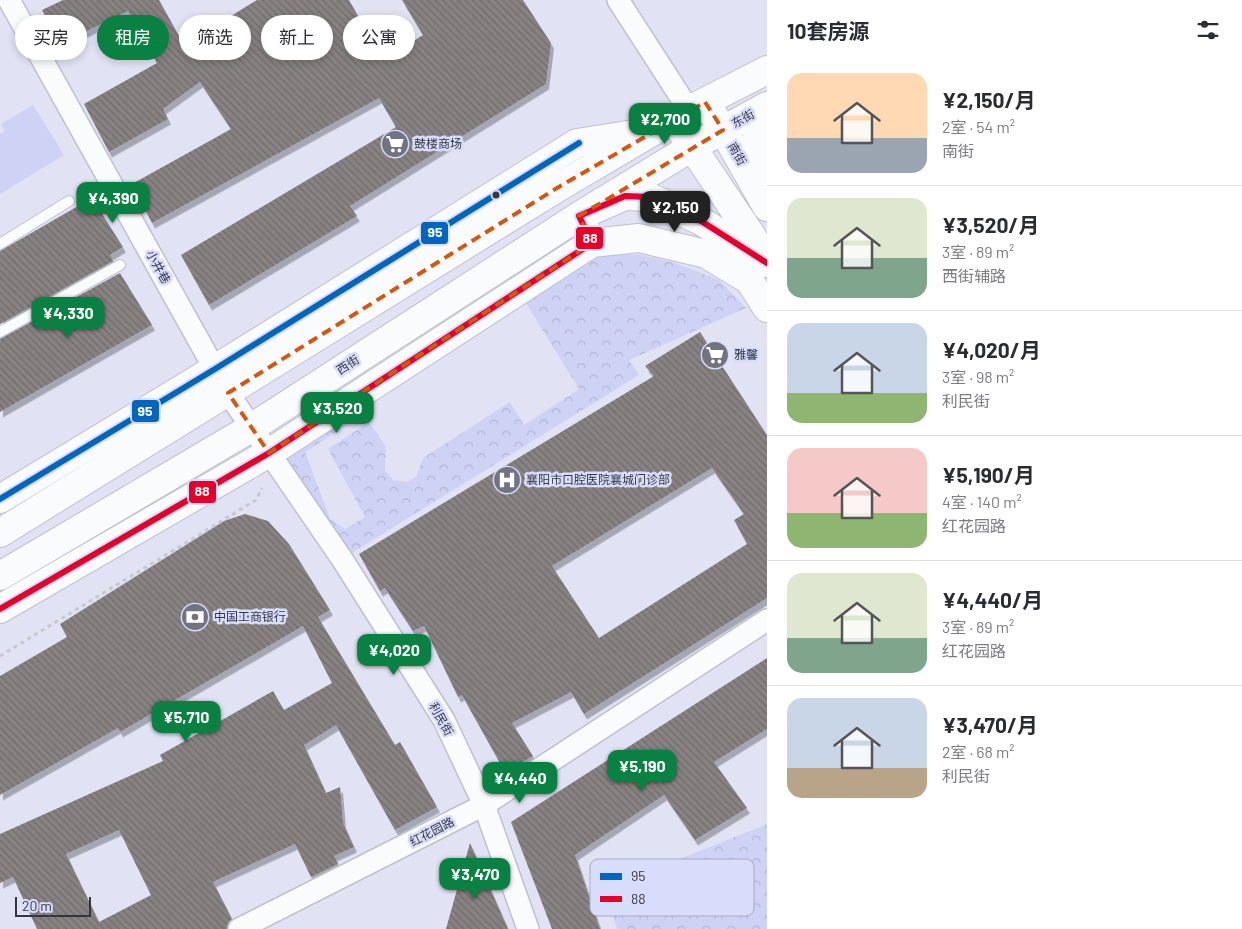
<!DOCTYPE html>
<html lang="zh">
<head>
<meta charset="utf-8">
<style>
  body { margin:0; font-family:Barlow,"Noto Sans SC",sans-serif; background:#f7f7f7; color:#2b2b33; height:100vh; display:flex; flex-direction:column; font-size:19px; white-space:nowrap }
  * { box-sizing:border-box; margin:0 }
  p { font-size:16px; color:#7c7c81 }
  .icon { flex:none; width:28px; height:28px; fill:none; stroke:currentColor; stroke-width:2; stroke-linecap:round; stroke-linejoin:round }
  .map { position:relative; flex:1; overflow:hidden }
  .side { display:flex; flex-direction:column; background:#fff; width:475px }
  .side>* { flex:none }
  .banner { position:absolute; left:15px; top:15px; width:475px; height:45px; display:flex; gap:10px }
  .scale { position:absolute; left:15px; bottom:12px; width:76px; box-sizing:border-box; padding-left:5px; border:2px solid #343642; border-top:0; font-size:14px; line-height:18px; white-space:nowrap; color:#343642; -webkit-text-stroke:4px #d9ddfc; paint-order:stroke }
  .price { position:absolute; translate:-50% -42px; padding:0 11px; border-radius:10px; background:#0b8043; color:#fff; font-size:16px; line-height:32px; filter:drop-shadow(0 1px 2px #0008) }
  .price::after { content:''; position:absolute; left:50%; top:30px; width:15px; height:11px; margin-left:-8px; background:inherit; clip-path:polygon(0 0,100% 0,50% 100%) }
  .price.current { background:#222; color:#fff }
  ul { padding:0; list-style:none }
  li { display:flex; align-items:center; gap:15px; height:125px; padding:0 20px }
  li+li { border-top:1px solid #e1e1e2 }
  li span { display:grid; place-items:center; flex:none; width:140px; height:100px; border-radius:15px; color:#555 }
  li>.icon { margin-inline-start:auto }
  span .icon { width:60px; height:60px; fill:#fffc; stroke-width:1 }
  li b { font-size:21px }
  h2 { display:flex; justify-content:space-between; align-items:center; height:60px; padding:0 20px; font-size:21px }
  .chip { padding:0 18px; border-radius:22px; background:#fff; box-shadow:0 2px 8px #0003; font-size:18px; line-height:45px }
  .chip.current { background:#0b8043; color:#fff }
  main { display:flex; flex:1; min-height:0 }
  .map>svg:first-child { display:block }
  .forest { fill:url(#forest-crowns) }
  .pitch { fill:#ced2f5 }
  .building { fill:url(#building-back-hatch); fill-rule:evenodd; filter:url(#shadow) }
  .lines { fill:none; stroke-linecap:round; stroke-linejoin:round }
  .lane-casing { stroke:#bec0cd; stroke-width:12 }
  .street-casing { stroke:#bec0cd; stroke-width:24 }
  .secondary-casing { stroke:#bec0cd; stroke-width:30 }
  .primary-casing { stroke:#bec0cd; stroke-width:30 }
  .path { stroke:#c7c7ce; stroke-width:3; stroke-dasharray:4 4; stroke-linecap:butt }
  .lane { stroke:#fafbfd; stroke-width:10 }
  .street { stroke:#fafbfd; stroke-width:21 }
  .secondary { stroke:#fafbfd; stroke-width:28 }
  .primary { stroke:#fafbfd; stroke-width:28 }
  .bus-1-casing { stroke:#d9ddfc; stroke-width:10 }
  .bus-2-casing { stroke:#d9ddfc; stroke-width:10 }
  .bus-1 { stroke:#0065bd; stroke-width:6 }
  .bus-2 { stroke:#e4002b; stroke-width:6 }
  .marked { fill:none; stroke:#d65611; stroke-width:4; stroke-dasharray:10 6; stroke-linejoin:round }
  .bus-dot { fill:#343642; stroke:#d9ddfc; stroke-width:2 }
  .labels { text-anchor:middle; stroke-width:5; stroke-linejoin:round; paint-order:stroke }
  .street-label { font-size:12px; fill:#343642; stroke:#d9ddfc }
  .poi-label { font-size:12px; fill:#343642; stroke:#d9ddfc; text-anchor:start }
  .key { fill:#d9ddfc; stroke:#a8abc4; stroke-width:1 }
  .key-label { font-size:14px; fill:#343642 }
  .line-badge { stroke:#d9ddfc; stroke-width:2 }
  .badge-label { font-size:14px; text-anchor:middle; font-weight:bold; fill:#fff }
</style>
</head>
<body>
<main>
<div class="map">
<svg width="767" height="929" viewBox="0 0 767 929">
  <defs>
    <pattern id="forest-crowns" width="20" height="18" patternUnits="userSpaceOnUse" patternTransform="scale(1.25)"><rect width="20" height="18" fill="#ced2f5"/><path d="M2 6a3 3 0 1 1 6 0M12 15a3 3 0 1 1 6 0" fill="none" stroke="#b2b5d3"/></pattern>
    <pattern id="building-back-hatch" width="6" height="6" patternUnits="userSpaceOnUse" patternTransform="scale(1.25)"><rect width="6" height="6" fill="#888282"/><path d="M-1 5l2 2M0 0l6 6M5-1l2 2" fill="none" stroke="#706b6c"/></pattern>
    <filter id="shadow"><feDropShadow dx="3" dy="5.5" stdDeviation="0" flood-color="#0004"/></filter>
  </defs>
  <rect width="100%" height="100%" fill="#e1e3f4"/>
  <!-- forest -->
  <path class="forest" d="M 590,254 L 642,255 L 675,263 L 719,280 L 746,308 L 629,360 L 639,375 L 342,559 L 269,453 L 355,397 L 364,414 L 305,452 L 330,519 L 345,529 L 365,517 L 328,449 L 369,422 L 386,447 L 385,471 L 393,480 L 407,482 L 416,477 L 423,458 L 510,402 L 524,425 L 579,389 L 524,300 Z
    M 767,824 L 767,929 L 617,929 L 605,889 Z"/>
  <!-- pitch -->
  <path class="pitch" d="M 33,105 L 64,155 L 0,194 L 0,134 L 5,131 L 1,124 Z"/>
  <!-- building -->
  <path class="building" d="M 63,0 L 159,0 L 184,45 L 257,0 L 349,0 L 383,60 L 423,35 L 402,0 L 523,0 L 551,43 L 546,84 L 350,206 L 357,216 L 209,305 L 181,255 L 396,127 L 379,98 L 152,223 L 132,184 L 231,129 L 200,82 L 163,109 L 168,119 L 109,152 L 84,104 L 157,63 L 128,11 L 60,44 L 42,10 Z
    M 92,198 L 123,247 L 110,255 L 113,261 L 0,324 L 0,251 Z
    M 120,273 L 152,325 L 0,412 L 0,339 Z
    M 700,332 L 767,435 L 767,598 L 584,714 L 571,692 L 512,723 L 533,756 L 505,772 L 462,695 L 458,697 L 424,626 L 413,631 L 385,588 L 380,591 L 359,554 L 654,376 L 645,366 ZM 712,468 L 744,514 L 734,520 L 747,544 L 599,638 L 552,566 Z
    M 245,514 L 268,521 L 289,544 L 330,610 L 318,617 L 395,745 L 400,742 L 437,807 L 395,830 L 336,725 L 304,745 L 326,793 L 340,787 L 343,823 L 354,847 L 334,856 L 338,864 L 311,877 L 295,844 L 213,882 L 232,919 L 228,923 L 227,929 L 37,929 L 13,877 L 0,883 L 0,834 L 163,761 L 160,755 L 273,691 L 284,710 L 332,683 L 303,626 L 120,732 L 118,728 L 0,795 L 0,676 L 67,637 L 60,624 L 224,521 ZM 119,830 L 151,895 L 99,922 L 66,854 Z
    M 767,658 L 767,729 L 714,762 L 747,808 L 695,840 L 664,795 L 575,855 L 600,929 L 552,929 L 511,822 Z
    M 470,843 L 508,929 L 446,929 Z"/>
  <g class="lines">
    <!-- lane casing -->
    <g class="lane-casing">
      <path id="lane" d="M 0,244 L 69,201
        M 0,332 L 120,265"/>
    </g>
    <!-- street casing -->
    <g class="street-casing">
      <path id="street" d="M 9,0 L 228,393 L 342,559 L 444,720 L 484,805 L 528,929
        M 618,0 L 689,110
        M 239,929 L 484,805 L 767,620"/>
    </g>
    <!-- secondary casing -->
    <g class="secondary-casing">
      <path id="secondary" d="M 705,102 L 723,130 L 767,207
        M 674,120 L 765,256
        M 767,130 L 755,143 L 767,178
        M 592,243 L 639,238 L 706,254 L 749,280 L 767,308
        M 0,499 L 215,369 L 577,143 L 653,131
        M 0,609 L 269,453 L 592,243 L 579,216 L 625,196 L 649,197 L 701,221 L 767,263"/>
    </g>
    <!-- primary casing -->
    <g class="primary-casing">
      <path id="primary" d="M 0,533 L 557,188 L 689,110 L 767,70
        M 0,576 L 251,428 L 579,216 L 692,147 L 767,106"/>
    </g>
    <!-- path -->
    <path class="path" d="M 0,656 L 256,500 L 262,488"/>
    <!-- lane -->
    <use href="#lane" class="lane"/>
    <!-- street -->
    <use href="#street" class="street"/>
    <!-- secondary -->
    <use href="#secondary" class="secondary"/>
    <!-- primary -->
    <use href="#primary" class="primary"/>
    <!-- bus-1 casing -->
    <g class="bus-1-casing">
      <path id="bus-1" d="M 0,499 L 215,369 L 579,143"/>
    </g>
    <!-- bus-2 casing -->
    <g class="bus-2-casing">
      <path id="bus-2" d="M 0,609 L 269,453 L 592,243 L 579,216 L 625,196 L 649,197 L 701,221 L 767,263"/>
    </g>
    <!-- bus-1 -->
    <use href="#bus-1" class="bus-1"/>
    <!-- bus-2 -->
    <use href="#bus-2" class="bus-2"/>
  </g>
  <!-- marked area -->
  <path class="marked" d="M 705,102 L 723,130 L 579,216 L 592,243 L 269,453 L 228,393 L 557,188 Z"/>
  <!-- icons -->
  <defs>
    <g id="supermarket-disc" transform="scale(1.4375)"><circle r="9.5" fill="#717380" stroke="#d9ddfc"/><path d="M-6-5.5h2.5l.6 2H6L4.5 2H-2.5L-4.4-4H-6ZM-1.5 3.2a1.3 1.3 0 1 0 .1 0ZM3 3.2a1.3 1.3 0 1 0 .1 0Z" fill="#fff"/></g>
    <g id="hospital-disc" transform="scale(1.4375)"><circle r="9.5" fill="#717380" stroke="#d9ddfc"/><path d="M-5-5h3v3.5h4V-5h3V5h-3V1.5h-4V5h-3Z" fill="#fff"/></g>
    <g id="bank-disc" transform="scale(1.4375)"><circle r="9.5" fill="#717380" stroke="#d9ddfc"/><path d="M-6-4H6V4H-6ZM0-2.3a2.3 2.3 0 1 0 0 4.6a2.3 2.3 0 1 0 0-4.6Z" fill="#fff"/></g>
  </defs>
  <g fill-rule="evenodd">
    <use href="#supermarket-disc" x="395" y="144"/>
    <use href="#supermarket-disc" x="715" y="355"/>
    <use href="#hospital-disc" x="507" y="480"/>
    <use href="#bank-disc" x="195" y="617"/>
  </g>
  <!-- markers -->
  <circle class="bus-dot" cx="496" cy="195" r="4.5"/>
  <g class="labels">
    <!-- street labels -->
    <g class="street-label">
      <text transform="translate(743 119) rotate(-29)" y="4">东街</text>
      <text transform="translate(737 154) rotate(60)" y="4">南街</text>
      <text transform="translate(158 267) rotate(61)" y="4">小井巷</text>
      <text transform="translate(348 365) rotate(-33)" y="4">西街</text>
      <text transform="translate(441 719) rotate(61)" y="4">利民街</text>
      <text transform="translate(432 832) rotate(-27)" y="4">红花园路</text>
    </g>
    <!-- poi labels -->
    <g class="poi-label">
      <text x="414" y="148">鼓楼商场</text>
      <text x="734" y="359">雅馨</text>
      <text x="526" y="484">襄阳市口腔医院襄城门诊部</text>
      <text x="214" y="621">中国工商银行</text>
    </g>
  </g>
  <!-- legend -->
  <rect x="590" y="859" width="164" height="57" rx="8" class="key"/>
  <rect x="600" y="873" width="22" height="7" fill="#0065bd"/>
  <rect x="600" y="896" width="22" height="6" fill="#e4002b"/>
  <g class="key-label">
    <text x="631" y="881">95</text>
    <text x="631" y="904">88</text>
  </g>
  <g class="line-badge">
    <rect x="420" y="221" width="29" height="24" rx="5" fill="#0065bd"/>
    <rect x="575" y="226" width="29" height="24" rx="5" fill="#e4002b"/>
    <rect x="131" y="399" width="29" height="24" rx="5" fill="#0065bd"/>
    <rect x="188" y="480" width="29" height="24" rx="5" fill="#e4002b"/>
  </g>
  <g class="badge-label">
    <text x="435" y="237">95</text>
    <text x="590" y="243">88</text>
    <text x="145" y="416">95</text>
    <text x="202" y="496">88</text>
  </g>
</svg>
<div class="scale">20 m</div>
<b class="price" style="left:665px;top:145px">¥2,700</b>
<b class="price" style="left:113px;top:224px">¥4,390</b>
<b class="price current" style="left:675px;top:233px">¥2,150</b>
<b class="price" style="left:68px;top:339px">¥4,330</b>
<b class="price" style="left:337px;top:434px">¥3,520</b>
<b class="price" style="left:394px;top:676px">¥4,020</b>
<b class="price" style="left:186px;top:743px">¥5,710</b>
<b class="price" style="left:642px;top:792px">¥5,190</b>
<b class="price" style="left:520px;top:804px">¥4,440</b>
<b class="price" style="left:475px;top:900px">¥3,470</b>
<div class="banner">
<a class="chip">买房</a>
<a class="chip current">租房</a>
<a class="chip">筛选</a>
<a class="chip">新上</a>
<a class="chip">公寓</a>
</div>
</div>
<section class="side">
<h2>10套房源<svg class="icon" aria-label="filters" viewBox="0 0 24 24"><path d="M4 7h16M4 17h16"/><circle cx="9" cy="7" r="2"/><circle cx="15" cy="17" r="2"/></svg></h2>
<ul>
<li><span style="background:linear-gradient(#ffd9b3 65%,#9aa5b1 0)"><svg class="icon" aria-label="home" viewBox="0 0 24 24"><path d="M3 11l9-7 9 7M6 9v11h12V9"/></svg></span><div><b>¥2,150/月</b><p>2室 · 54 m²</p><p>南街</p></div></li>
<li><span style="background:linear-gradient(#dfe7d0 60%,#7fa58c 0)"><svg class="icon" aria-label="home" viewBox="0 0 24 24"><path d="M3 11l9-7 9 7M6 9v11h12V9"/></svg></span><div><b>¥3,520/月</b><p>3室 · 89 m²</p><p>西街辅路</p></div></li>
<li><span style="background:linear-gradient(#c9d6e8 70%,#8fb573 0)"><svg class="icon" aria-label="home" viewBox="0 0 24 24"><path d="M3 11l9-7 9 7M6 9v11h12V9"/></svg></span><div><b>¥4,020/月</b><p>3室 · 98 m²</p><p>利民街</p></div></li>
<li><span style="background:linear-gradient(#f6c9c9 65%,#8fb573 0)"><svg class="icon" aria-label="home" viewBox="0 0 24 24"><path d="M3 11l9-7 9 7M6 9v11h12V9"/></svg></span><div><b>¥5,190/月</b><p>4室 · 140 m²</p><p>红花园路</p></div></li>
<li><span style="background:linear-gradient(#dfe7d0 65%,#7fa58c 0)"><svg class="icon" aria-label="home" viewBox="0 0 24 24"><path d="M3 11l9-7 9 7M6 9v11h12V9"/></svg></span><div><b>¥4,440/月</b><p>3室 · 89 m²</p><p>红花园路</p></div></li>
<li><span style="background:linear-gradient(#c9d6e8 70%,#b9a48a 0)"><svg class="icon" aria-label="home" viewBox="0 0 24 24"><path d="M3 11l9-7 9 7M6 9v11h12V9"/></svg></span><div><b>¥3,470/月</b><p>2室 · 68 m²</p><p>利民街</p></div></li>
</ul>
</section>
</main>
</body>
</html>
